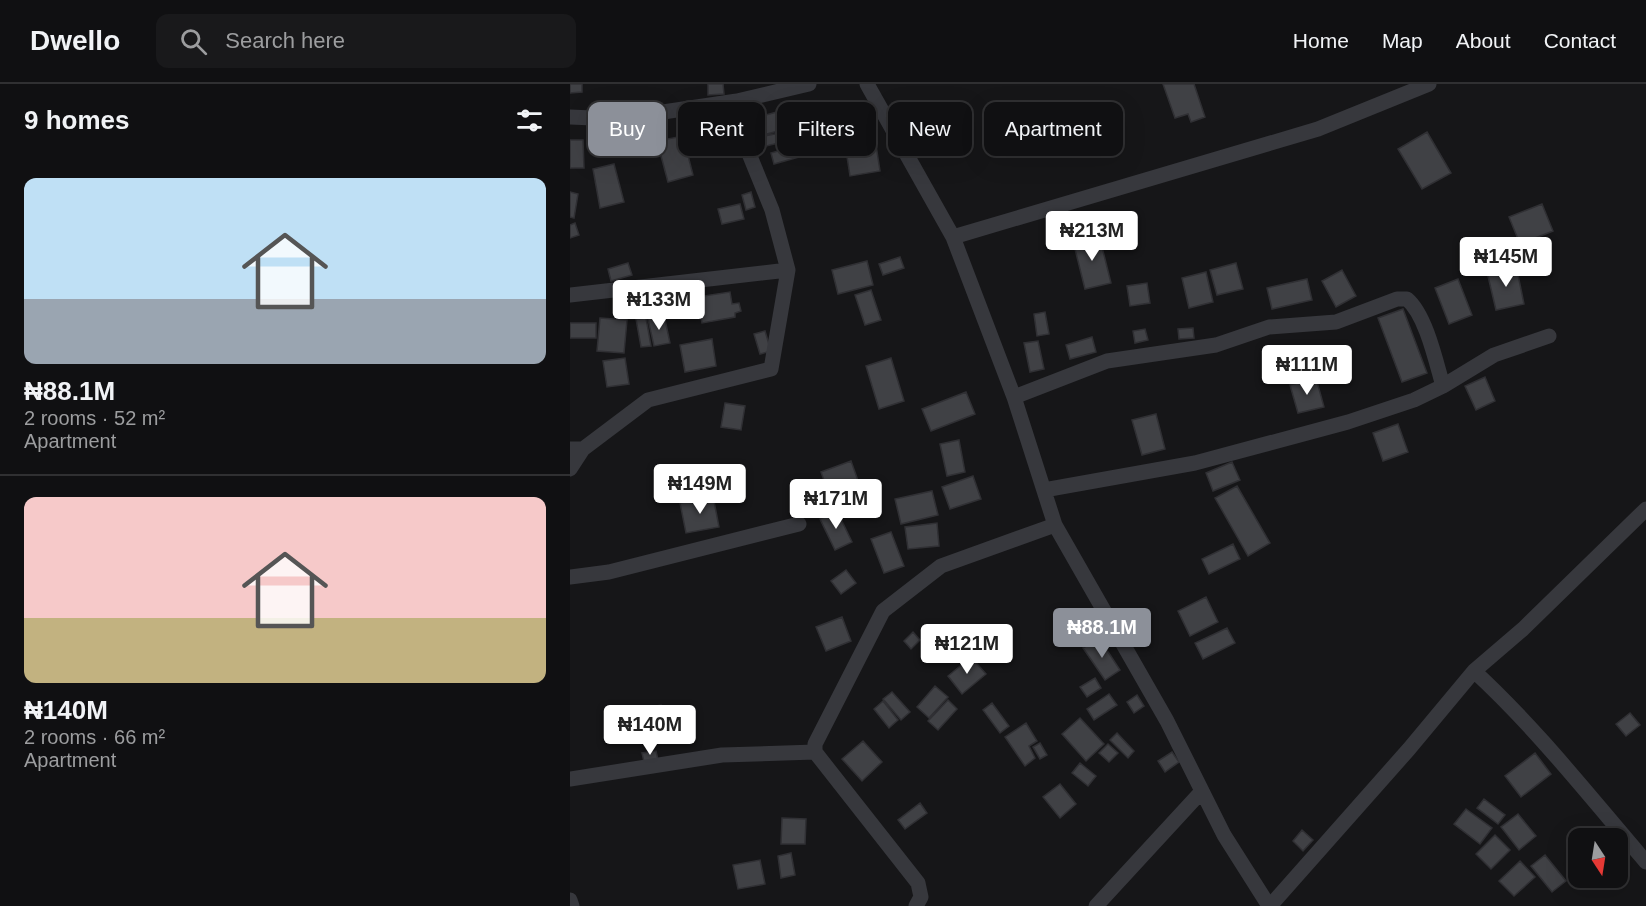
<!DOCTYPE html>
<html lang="en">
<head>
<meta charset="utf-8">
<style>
  body { margin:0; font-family:Helvetica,sans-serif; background:#19191b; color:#f1f3f6; height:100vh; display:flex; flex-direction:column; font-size:22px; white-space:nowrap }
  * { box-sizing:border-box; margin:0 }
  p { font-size:20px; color:#9c9d9f }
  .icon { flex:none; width:33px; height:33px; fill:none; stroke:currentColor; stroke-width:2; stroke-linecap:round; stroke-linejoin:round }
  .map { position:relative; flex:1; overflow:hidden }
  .details { display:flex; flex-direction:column; background:#101012; width:570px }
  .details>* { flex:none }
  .hud { position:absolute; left:18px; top:18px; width:570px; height:54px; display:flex; gap:12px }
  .needle { width:39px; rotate:168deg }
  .buttons { position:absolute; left:998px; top:744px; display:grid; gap:12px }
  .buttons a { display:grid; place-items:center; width:60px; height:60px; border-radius:12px; background:#101012; box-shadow:0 6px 24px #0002,0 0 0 2px #303032; font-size:30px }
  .price { position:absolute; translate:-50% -51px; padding:0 14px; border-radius:6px; background:#fff; color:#222; font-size:20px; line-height:39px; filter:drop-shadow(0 2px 3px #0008) }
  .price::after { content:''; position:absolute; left:50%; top:36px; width:18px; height:14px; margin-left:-9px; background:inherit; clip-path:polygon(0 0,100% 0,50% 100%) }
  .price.current { background:#8c9099; color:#fff }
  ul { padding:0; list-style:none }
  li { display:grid; align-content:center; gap:12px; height:318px; padding:0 24px }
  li+li { border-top:2px solid #303032 }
  li span { display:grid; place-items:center; height:186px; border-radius:12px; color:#555 }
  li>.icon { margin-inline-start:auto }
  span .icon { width:108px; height:108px; fill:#fffc; stroke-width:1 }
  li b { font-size:26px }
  h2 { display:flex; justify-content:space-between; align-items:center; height:72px; padding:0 24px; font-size:26px }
  .pill { padding:0 21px; border-radius:12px; background:#101012; box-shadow:0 6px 24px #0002,0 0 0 2px #303032; font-size:21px; line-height:54px }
  .pill.current { background:#8c9099; color:#fff }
  header { display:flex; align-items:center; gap:36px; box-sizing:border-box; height:84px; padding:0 30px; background:#101012; border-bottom:2px solid #303032 }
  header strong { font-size:28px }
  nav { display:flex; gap:33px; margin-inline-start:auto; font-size:21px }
  .search { width:420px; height:54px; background:#19191b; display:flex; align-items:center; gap:15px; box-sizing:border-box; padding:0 21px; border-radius:12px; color:#9c9d9f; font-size:22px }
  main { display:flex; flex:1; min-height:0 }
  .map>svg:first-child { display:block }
  .building { fill:#404145; stroke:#303034; stroke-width:1.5 }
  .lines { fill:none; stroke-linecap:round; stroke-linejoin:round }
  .minor { stroke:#37383d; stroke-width:15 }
</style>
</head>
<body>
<header>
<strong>Dwello</strong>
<div class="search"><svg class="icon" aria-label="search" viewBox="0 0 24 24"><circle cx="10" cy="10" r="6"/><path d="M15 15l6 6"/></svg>Search here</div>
<nav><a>Home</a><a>Map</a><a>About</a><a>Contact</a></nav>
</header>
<main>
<section class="details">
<h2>9 homes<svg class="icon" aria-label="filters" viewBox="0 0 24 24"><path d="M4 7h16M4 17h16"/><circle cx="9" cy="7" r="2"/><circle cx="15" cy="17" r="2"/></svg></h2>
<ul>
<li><span style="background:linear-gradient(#bfe0f5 65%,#9aa5b1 0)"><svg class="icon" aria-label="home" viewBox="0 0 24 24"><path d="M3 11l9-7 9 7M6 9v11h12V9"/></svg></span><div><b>₦88.1M</b><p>2 rooms · 52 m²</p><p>Apartment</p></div></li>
<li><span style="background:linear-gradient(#f6c9c9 65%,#c2b280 0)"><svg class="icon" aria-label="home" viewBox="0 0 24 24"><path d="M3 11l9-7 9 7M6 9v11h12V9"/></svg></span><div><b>₦140M</b><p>2 rooms · 66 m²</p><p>Apartment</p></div></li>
</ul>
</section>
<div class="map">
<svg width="1076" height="822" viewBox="0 0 1076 822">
  <rect width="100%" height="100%" fill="#161618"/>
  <!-- building -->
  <path class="building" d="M 0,0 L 12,0 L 12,8 L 0,9 Z
    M 138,0 L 153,0 L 154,10 L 138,11 Z
    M 593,0 L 624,0 L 635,33 L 621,38 L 618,30 L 605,34 Z
    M 207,28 L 212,46 L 186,53 L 181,35 Z
    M 147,35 L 156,63 L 144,67 L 134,39 Z
    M 215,48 L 217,57 L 192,63 L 190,53 Z
    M 857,48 L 881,89 L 852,105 L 828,65 Z
    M 113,52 L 123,91 L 98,98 L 87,57 Z
    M 0,56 L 13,56 L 14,84 L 0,84 Z
    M 306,61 L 310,87 L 280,92 L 276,66 Z
    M 226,62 L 229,73 L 204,80 L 201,69 Z
    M 44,80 L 54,118 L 30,124 L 23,85 Z
    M 0,108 L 8,110 L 4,134 L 0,133 Z
    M 181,108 L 185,123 L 176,126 L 172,111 Z
    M 170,120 L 174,135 L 152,140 L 148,125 Z
    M 972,120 L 983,147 L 950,160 L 939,133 Z
    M 5,139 L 9,151 L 0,154 L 0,141 Z
    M 529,151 L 541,199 L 515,205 L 503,157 Z
    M 330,173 L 334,184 L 313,191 L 309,180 Z
    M 297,177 L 303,201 L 268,210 L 262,186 Z
    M 58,179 L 62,191 L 41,197 L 38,185 Z
    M 666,179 L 673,205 L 647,211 L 640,186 Z
    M 946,181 L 954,220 L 926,226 L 917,188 Z
    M 772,186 L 786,212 L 766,223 L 752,197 Z
    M 636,188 L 643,218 L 619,224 L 612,194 Z
    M 737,195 L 742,216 L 702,225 L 697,204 Z
    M 888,195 L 902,231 L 879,240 L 865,204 Z
    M 577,199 L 580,219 L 560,222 L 557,202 Z
    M 301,206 L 311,236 L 295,241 L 285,211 Z
    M 160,208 L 162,220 L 169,219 L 171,227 L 165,229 L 165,233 L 132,239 L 127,213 Z
    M 833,225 L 857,289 L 832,298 L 808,234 Z
    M 475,228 L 479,250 L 467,252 L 464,230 Z
    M 94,231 L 100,259 L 84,262 L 78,235 Z
    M 30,234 L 57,236 L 54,269 L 27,267 Z
    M 76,234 L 81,262 L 71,263 L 66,235 Z
    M 0,239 L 26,239 L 26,254 L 0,254 Z
    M 623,244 L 624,254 L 609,255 L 608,245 Z
    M 575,245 L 578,256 L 565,259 L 563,247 Z
    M 195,247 L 201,267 L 190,270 L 184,250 Z
    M 522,253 L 526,268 L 500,275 L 496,261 Z
    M 142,255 L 146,282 L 115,288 L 110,261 Z
    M 468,257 L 474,285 L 460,288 L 454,259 Z
    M 55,274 L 59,300 L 37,303 L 33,277 Z
    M 321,274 L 334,317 L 309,325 L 296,282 Z
    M 915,293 L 925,317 L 906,326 L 895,302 Z
    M 746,294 L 754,323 L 728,329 L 720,301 Z
    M 396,308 L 405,330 L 361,347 L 352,325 Z
    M 155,319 L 175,322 L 171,346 L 151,343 Z
    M 586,330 L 595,365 L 572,371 L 562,336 Z
    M 828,340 L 838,368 L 813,377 L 803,349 Z
    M 389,356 L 395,388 L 377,392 L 370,360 Z
    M 281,377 L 291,405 L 261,416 L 251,388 Z
    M 662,378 L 670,396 L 643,407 L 636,389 Z
    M 403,392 L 411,415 L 380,425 L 372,403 Z
    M 667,402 L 700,459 L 678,472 L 645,414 Z
    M 362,407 L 368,431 L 331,440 L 325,415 Z
    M 143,412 L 149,443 L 116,449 L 110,419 Z
    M 267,427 L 282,458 L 265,466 L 250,435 Z
    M 367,439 L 369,462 L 338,465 L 335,443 Z
    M 321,448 L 334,482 L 314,489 L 301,455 Z
    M 663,460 L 670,475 L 639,490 L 632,475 Z
    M 276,486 L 286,499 L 271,510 L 261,497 Z
    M 636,513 L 648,538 L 620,552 L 608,527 Z
    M 272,533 L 281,557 L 256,567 L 246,543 Z
    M 384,541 L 394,552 L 388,557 L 378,547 Z
    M 657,544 L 665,559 L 633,575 L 625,559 Z
    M 375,547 L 387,559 L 382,564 L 370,553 Z
    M 343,548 L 350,556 L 341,565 L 334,557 Z
    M 529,554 L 550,586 L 535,596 L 513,564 Z
    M 401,573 L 416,590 L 392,610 L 378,592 Z
    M 525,594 L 531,604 L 517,613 L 510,603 Z
    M 365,602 L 378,613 L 359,634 L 347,623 Z
    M 322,608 L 340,628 L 331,636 L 313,615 Z
    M 539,610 L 547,621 L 524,636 L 517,625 Z
    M 567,611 L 574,622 L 564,629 L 557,618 Z
    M 378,616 L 387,625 L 368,646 L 358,637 Z
    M 313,617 L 328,636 L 319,644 L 304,625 Z
    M 422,619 L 439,642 L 430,649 L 413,626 Z
    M 91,621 L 95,646 L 71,649 L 68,625 Z
    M 1060,629 L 1070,641 L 1056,652 L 1046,640 Z
    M 510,634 L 534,660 L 516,677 L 492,650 Z
    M 456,639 L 467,657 L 459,662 L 465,674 L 455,682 L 435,653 Z
    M 547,649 L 564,667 L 558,674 L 540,656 Z
    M 293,657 L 312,678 L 292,697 L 272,675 Z
    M 470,659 L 477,671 L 470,675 L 463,663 Z
    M 538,660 L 548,669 L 539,678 L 529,669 Z
    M 86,667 L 88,676 L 74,678 L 72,669 Z
    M 602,668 L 609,678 L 595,688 L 588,677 Z
    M 965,669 L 981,690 L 951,713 L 935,692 Z
    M 510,679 L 526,692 L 518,702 L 502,689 Z
    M 490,700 L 506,720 L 490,734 L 473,713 Z
    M 914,715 L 935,731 L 928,740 L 907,724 Z
    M 350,719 L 357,729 L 335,745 L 328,736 Z
    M 896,725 L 922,744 L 910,760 L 884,740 Z
    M 948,730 L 966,752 L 949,766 L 931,743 Z
    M 212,734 L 236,735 L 235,760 L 211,760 Z
    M 732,746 L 743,756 L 733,767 L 723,757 Z
    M 925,751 L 940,766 L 921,785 L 906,770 Z
    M 221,769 L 225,791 L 211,794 L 208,772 Z
    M 975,771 L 996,797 L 982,808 L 961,782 Z
    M 190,776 L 195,800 L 168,805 L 163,781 Z
    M 950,777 L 965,793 L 944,812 L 929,797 Z"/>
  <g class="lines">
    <!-- minor -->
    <path class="minor" d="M 297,0 L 383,153 L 444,313 L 485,441 L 597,637 L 654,751 L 699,822
      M 0,33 L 46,35 L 167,17 L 239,0
      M 383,153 L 748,45 L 859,0
      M 0,211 L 218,186 L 202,126 L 173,55 L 167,17
      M 444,313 L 537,277 L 646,261 L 699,243 L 766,238 L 827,215 L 837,215 C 856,231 866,278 873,302
      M 0,365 L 13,365 L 78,316 L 201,285 L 218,186
      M 0,385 L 13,365
      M 474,406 L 625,379 L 778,338 L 844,316 L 873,302 L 924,271 L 979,252
      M 0,493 L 39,488 L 229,440
      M 904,587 C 967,645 1020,713 1076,778
      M 0,695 L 152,671 L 245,668
      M 0,816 L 2,822
      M 346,822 L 351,813 L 348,799 L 245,668 L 245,660 L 313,527 L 371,482 L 485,441
      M 526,822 L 632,707
      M 700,822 L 839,665 L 904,587 L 953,545 L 1076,425"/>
  </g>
</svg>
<div class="buttons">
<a><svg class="needle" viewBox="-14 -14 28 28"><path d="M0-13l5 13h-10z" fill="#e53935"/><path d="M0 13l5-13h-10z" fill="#9c9d9f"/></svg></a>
</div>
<b class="price" style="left:522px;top:178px">₦213M</b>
<b class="price" style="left:936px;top:204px">₦145M</b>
<b class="price" style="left:89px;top:247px">₦133M</b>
<b class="price" style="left:737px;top:312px">₦111M</b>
<b class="price" style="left:130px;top:431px">₦149M</b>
<b class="price" style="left:266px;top:446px">₦171M</b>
<b class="price current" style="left:532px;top:575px">₦88.1M</b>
<b class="price" style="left:397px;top:591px">₦121M</b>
<b class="price" style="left:80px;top:672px">₦140M</b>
<div class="hud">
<a class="pill current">Buy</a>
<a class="pill">Rent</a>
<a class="pill">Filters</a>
<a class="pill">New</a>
<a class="pill">Apartment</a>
</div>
</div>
</main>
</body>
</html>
